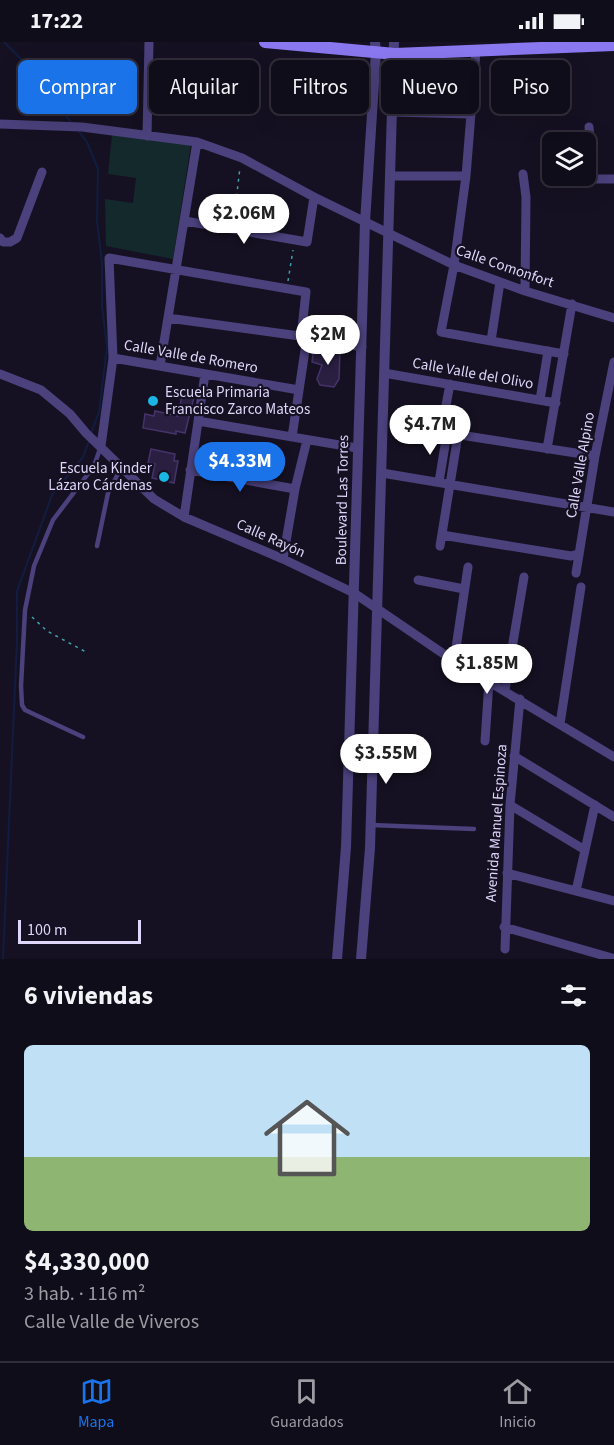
<!DOCTYPE html>
<html lang="es">
<head>
<meta charset="utf-8">
<style>
  body { margin:0; font-family:"Source Sans 3",sans-serif; background:#1e1b27; color:#f1f3f6; height:100vh; display:flex; flex-direction:column; font-size:22px; white-space:nowrap }
  * { box-sizing:border-box; margin:0 }
  p { font-size:20px; color:#9c9ca2 }
  .icon { flex:none; width:33px; height:33px; fill:none; stroke:currentColor; stroke-width:2; stroke-linecap:round; stroke-linejoin:round }
  .map { position:relative; height:917px; overflow:hidden }
  .details { display:flex; flex-direction:column; background:#100d1a; flex:1 }
  .details>* { flex:none }
  .top-card { position:absolute; left:18px; top:18px; width:579px; height:54px; display:flex; gap:12px }
  .tools { position:absolute; left:542px; top:90px; display:grid; gap:12px }
  .tools a { display:grid; place-items:center; width:54px; height:54px; border-radius:9px; background:#100d1a; box-shadow:0 6px 24px #0002,0 0 0 2px #302d39; font-size:30px }
  .scale { position:absolute; left:18px; bottom:15px; width:123px; box-sizing:border-box; padding-left:6px; border:3px solid #dfd6fa; border-top:0; font-size:16px; line-height:21px; white-space:nowrap; color:#dfd6fa; -webkit-text-stroke:4px #161122; paint-order:stroke }
  .price { position:absolute; translate:-50% -51px; padding:0 14px; border-radius:21px; background:#fff; color:#222; font-size:20px; line-height:39px; filter:drop-shadow(0 2px 3px #0008) }
  .price::after { content:''; position:absolute; left:50%; top:36px; width:18px; height:14px; margin-left:-9px; background:inherit; clip-path:polygon(0 0,100% 0,50% 100%) }
  .price.on { background:#1a73e8; color:#fff }
  ul { padding:0; list-style:none }
  li { display:grid; align-content:center; gap:12px; height:318px; padding:0 24px }
  li span { display:grid; place-items:center; height:186px; border-radius:9px; color:#555 }
  li>.icon { margin-inline-start:auto }
  span .icon { width:108px; height:108px; fill:#fffc; stroke-width:1 }
  li b { font-size:26px }
  h2 { display:flex; justify-content:space-between; align-items:center; height:72px; padding:0 24px; font-size:26px }
  .pill { padding:0 21px; border-radius:9px; background:#100d1a; box-shadow:0 6px 24px #0002,0 0 0 2px #302d39; font-size:21px; line-height:54px }
  .pill.on { background:#1a73e8; color:#fff }
  .status { display:flex; justify-content:space-between; align-items:center; height:42px; padding:0 30px; background:#100d1a; direction:ltr }
  .status svg { height:16px; fill:currentColor }
  .menu { display:flex; justify-content:space-around; align-items:center; height:84px; border-top:2px solid #302d39; background:#100d1a; font-size:16px; color:#9c9ca2 }
  .menu a { display:grid; justify-items:center; gap:3px }
  .menu .on { color:#1a73e8 }
  .map>svg:first-child { display:block }
  .green { fill:#14292b }
  .lines { fill:none; stroke-linecap:round; stroke-linejoin:round }
  .stream { stroke:#111d40; stroke-width:2 }
  .building { fill:#2a1f41; stroke:#45336a; stroke-width:1.5 }
  .path { stroke:#3ca1a8; stroke-width:1.5; stroke-dasharray:3 4.5; stroke-linecap:butt }
  .service { stroke:#4b417c; stroke-width:4.5 }
  .minor { stroke:#4b417c; stroke-width:9 }
  .tertiary { stroke:#4b417c; stroke-width:10 }
  .secondary { stroke:#8a78f0; stroke-width:12 }
  .poi-dot { fill:#1ab5e3; stroke:#161122; stroke-width:2 }
  .labels { text-anchor:middle; stroke-width:4.5; stroke-linejoin:round; paint-order:stroke }
  .street-label { font-size:15px; fill:#dfd6fa; stroke:#161122 }
  .poi-label { font-size:15px; fill:#dfd6fa; stroke:#161122; text-anchor:start }
</style>
</head>
<body>
<div class="status"><b>17:22</b><svg viewBox="0 0 49 12"><path d="M0 12V9h3v3zM5 12V6h3v6zM10 12V3h3v9zM15 12V0h3v12zM26 1h20v11H26zM47 4h2v5h-2z"/></svg></div>
<div class="map">
<svg width="614" height="917" viewBox="0 0 614 917">
  <rect width="100%" height="100%" fill="#161122"/>
  <!-- green -->
  <path class="green" d="M 112,93 L 191,102 L 173,217 L 106,204 L 105,157 L 133,161 L 136,136 L 108,132 Z"/>
  <g class="lines">
    <!-- stream -->
    <path class="stream" d="M 4,0 L 27,23 L 71,80
      M 77,87 L 87,100 L 98,127 L 97,179 L 102,221 L 102,264 L 107,305 L 99,370 L 91,391
      M 3,917 L 17,598 L 17,549 L 52,453 L 83,415 L 89,399"/>
  </g>
  <!-- building -->
  <path class="building" d="M 557,17 L 558,36 L 519,37 L 519,18 Z
    M 314,304 L 326,308 L 327,306 L 340,308 L 339,337 L 334,345 L 320,343 L 317,337 L 322,323 L 312,320 Z
    M 182,353 L 194,355 L 185,391 L 176,389 L 176,392 L 143,386 L 145,372 L 154,374 L 155,369 L 178,374 Z
    M 151,407 L 175,412 L 174,419 L 178,419 L 174,441 L 152,436 L 155,422 L 148,421 Z"/>
  <g class="lines">
    <!-- path -->
    <path class="path" d="M 234,177 L 240,125
      M 288,239 L 293,208
      M 32,575 L 47,589 L 86,610"/>
    <!-- service -->
    <path class="service" d="M 97,504 L 108,451 L 121,426
      M 83,695 L 25,668 L 22,663 L 21,644 L 25,568 L 34,524 L 53,478 L 94,424 L 101,404
      M 371,783 L 474,787"/>
    <!-- minor -->
    <path class="minor" d="M 476,9 L 466,134 L 454,223 L 441,290 L 564,312
      M 393,70 L 470,72
      M 0,82 L 82,85 L 197,100 L 242,116 L 314,155 L 454,223 L 525,249 L 614,276
      M 589,85 L 593,137 L 614,137
      M 147,94 L 149,0
      M 523,132 L 526,155 L 525,249
      M 391,134 L 466,134
      M 185,179 L 307,200 L 314,155
      M 0,196 L 3,200 L 10,200 L 17,196 L 42,130
      M 168,276 L 307,295 L 362,305
      M 491,299 L 500,240
      M 113,316 L 299,348
      M 160,324 L 197,100
      M 384,331 L 556,361
      M 0,332 L 41,348 L 70,372 L 86,391 L 154,457 L 184,475 L 283,517 L 354,551 L 454,619 L 614,715
      M 450,342 L 441,390 L 595,414
      M 540,358 L 548,309
      M 198,379 L 357,406
      M 292,395 L 307,295
      M 101,404 L 113,316 L 109,216 L 306,250 L 301,295
      M 547,407 L 572,262
      M 190,428 L 295,447
      M 382,431 L 614,470
      M 439,440 L 447,391
      M 184,475 L 205,332
      M 442,493 L 571,514 L 578,512
      M 440,504 L 458,393
      M 283,517 L 295,447 L 307,398
      M 576,531 L 595,414 L 614,320
      M 418,538 L 464,547
      M 454,619 L 468,525
      M 505,648 L 524,535
      M 560,682 L 581,545
      M 485,699 L 489,639
      M 514,714 L 614,775
      M 510,763 L 585,808
      M 507,831 L 614,859
      M 576,849 L 595,763
      M 504,885 L 612,916
      M 505,907 L 510,763 L 520,657"/>
    <!-- tertiary -->
    <path class="tertiary" d="M 337,917 L 346,805 L 365,180 L 376,10 L 375,0
      M 361,917 L 370,806 L 394,0"/>
    <!-- secondary -->
    <path class="secondary" d="M 265,0 L 395,12 L 614,3"/>
  </g>
  <!-- markers -->
  <g class="poi-dot">
    <circle cx="153" cy="359" r="6"/>
    <circle cx="164" cy="435" r="6"/>
  </g>
  <g class="labels">
    <!-- street labels -->
    <g class="street-label">
      <text transform="translate(505 224) rotate(19)" y="5">Calle Comonfort</text>
      <text transform="translate(191 314) rotate(10)" y="5">Calle Valle de Romero</text>
      <text transform="translate(473 331) rotate(10)" y="5">Calle Valle del Olivo</text>
      <text transform="translate(580 423) rotate(-80)" y="5">Calle Valle Alpino</text>
      <text transform="translate(342 458) rotate(-89)" y="5">Boulevard Las Torres</text>
      <text transform="translate(271 496) rotate(24)" y="5">Calle Rayón</text>
      <text transform="translate(496 781) rotate(-86)" y="5">Avenida Manuel Espinoza</text>
    </g>
    <!-- poi labels -->
    <g class="poi-label">
      <text x="165" y="355">Escuela Primaria<tspan x="165" dy="17">Francisco Zarco Mateos</tspan></text>
      <text x="152" y="431" text-anchor="end">Escuela Kinder<tspan x="152" dy="17">Lázaro Cárdenas</tspan></text>
    </g>
  </g>
</svg>
<div class="tools">
<a><svg class="icon" aria-label="layers" viewBox="0 0 24 24"><path d="M12 4l9 5-9 5-9-5zM3 14l9 5 9-5"/></svg></a>
</div>
<div class="scale">100 m</div>
<b class="price" style="left:244px;top:203px">$2.06M</b>
<b class="price" style="left:328px;top:324px">$2M</b>
<b class="price" style="left:430px;top:414px">$4.7M</b>
<b class="price on" style="left:240px;top:451px">$4.33M</b>
<b class="price" style="left:487px;top:653px">$1.85M</b>
<b class="price" style="left:386px;top:743px">$3.55M</b>
<div class="top-card">
<a class="pill on">Comprar</a>
<a class="pill">Alquilar</a>
<a class="pill">Filtros</a>
<a class="pill">Nuevo</a>
<a class="pill">Piso</a>
</div>
</div>
<section class="details">
<h2>6 viviendas<svg class="icon" aria-label="filters" viewBox="0 0 24 24"><path d="M4 7h16M4 17h16"/><circle cx="9" cy="7" r="2"/><circle cx="15" cy="17" r="2"/></svg></h2>
<ul>
<li><span style="background:linear-gradient(#bfe0f5 60%,#8fb573 0)"><svg class="icon" aria-label="home" viewBox="0 0 24 24"><path d="M3 11l9-7 9 7M6 9v11h12V9"/></svg></span><div><b>$4,330,000</b><p>3 hab. · 116 m²</p><p>Calle Valle de Viveros</p></div></li>
</ul>
</section>
<nav class="menu">
<a class="on"><svg class="icon" aria-label="map" viewBox="0 0 24 24"><path d="M3 6l6-2 6 2 6-2v14l-6 2-6-2-6 2zM9 4v14M15 6v14"/></svg>Mapa</a>
<a><svg class="icon" aria-label="saved" viewBox="0 0 24 24"><path d="M7 4h10v16l-5-4-5 4z"/></svg>Guardados</a>
<a><svg class="icon" aria-label="home" viewBox="0 0 24 24"><path d="M3 11l9-7 9 7M6 9v11h12V9"/></svg>Inicio</a>
</nav>
</body>
</html>
